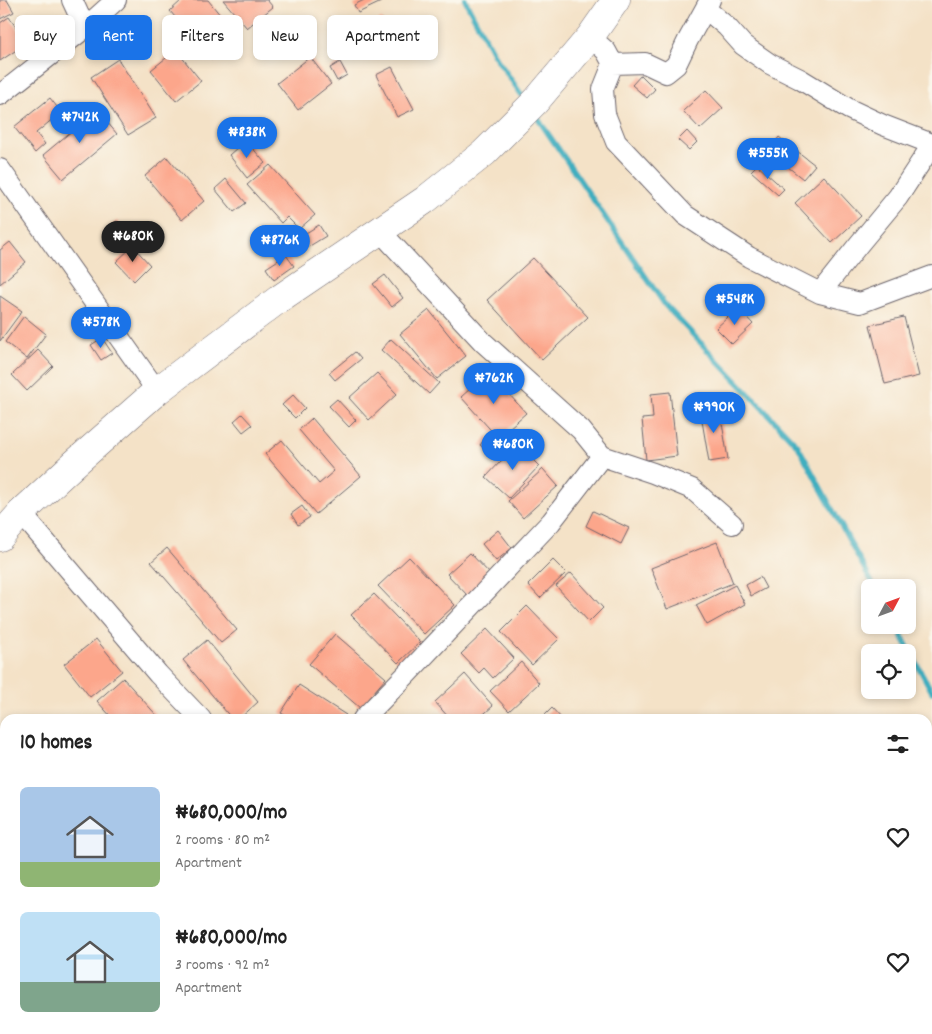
<!DOCTYPE html>
<html lang="en">
<head>
<meta charset="utf-8">
<style>
  body { margin:0; font-family:Dekko,sans-serif; background:#f2f2f2; color:#222; height:100vh; display:flex; flex-direction:column; font-size:19px; white-space:nowrap }
  * { box-sizing:border-box; margin:0 }
  p { font-size:16px; color:#767676 }
  .icon { flex:none; width:28px; height:28px; fill:none; stroke:currentColor; stroke-width:2; stroke-linecap:round; stroke-linejoin:round }
  .map { position:relative; flex:1; overflow:hidden }
  .side { position:absolute; left:0px; top:714px; width:932px; height:321px; display:flex; flex-direction:column; background:#fff; border-radius:15px 15px 0 0; box-shadow:0 2px 8px #0003 }
  .side>* { flex:none }
  .guide { position:absolute; left:15px; top:15px; width:500px; height:45px; display:flex; gap:10px }
  .needle { width:32px; rotate:49deg }
  .buttons { position:absolute; left:861px; top:579px; display:grid; gap:10px }
  .buttons a { display:grid; place-items:center; width:55px; height:55px; border-radius:8px; background:#fff; box-shadow:0 2px 8px #0003; font-size:25px }
  .price { position:absolute; translate:-50% -42px; padding:0 11px; border-radius:18px; background:#1a73e8; color:#fff; font-size:16px; line-height:32px; filter:drop-shadow(0 1px 2px #0008) }
  .price::after { content:''; position:absolute; left:50%; top:30px; width:15px; height:11px; margin-left:-8px; background:inherit; clip-path:polygon(0 0,100% 0,50% 100%) }
  .price.active { background:#222; color:#fff }
  ul { padding:0; list-style:none }
  li { display:flex; align-items:center; gap:15px; height:125px; padding:0 20px }
  li span { display:grid; place-items:center; flex:none; width:140px; height:100px; border-radius:8px; color:#555 }
  li>.icon { margin-inline-start:auto }
  span .icon { width:60px; height:60px; fill:#fffc; stroke-width:1 }
  li b { font-size:21px }
  h2 { display:flex; justify-content:space-between; align-items:center; height:60px; padding:0 20px; font-size:21px }
  .pill { padding:0 18px; border-radius:8px; background:#fff; box-shadow:0 2px 8px #0003; font-size:18px; line-height:45px }
  .pill.active { background:#1a73e8; color:#fff }
  .map>svg:first-child { display:block }
  .lines { fill:none; stroke-linecap:round; stroke-linejoin:round }
  .stream { stroke:#41aebf; stroke-width:5.5 }
  .building { fill:#fca68b }
  .street-casing { stroke:#6c656c; stroke-width:22 }
  .primary-casing { stroke:#6c656c; stroke-width:29 }
  .street { stroke:#fff; stroke-width:20 }
  .primary { stroke:#fff; stroke-width:28 }
</style>
</head>
<body>
<div class="map">
<svg width="932" height="1034" viewBox="0 0 932 1034">
  <rect width="100%" height="100%" fill="#fbf7ec"/>
  <filter id="ink" filterUnits="userSpaceOnUse"><feTurbulence type="fractalNoise" baseFrequency=".02" numOctaves="2"/><feDisplacementMap in="SourceGraphic" scale="10" xChannelSelector="R" yChannelSelector="G"/><feConvolveMatrix kernelMatrix="1 2 1 2 8 2 1 2 1" color-interpolation-filters="sRGB"/></filter>
  <filter id="wash" filterUnits="userSpaceOnUse"><feTurbulence type="fractalNoise" baseFrequency=".0096" numOctaves="4" result="noise"/><feDisplacementMap in="SourceGraphic" scale="20" xChannelSelector="R" yChannelSelector="G"/><feGaussianBlur stdDeviation="1.12" result="paint"/><feColorMatrix in="noise" values="0 0 0 0 0 0 0 0 0 0 0 0 0 0 0 0 0 1.4 0 .05"/><feComposite in="paint" operator="in"/></filter>
  <g filter="url(#wash)">
    <rect width="100%" height="100%" fill="#f4e2c7"/>
    <g class="lines">
      <!-- stream -->
      <path class="stream" d="M 465,0 L 494,55 L 526,101
        M 534,113 L 665,305 L 798,446 L 875,588
        M 896,625 L 932,692"/>
    </g>
    <g id="blocks">
      <!-- building -->
      <path class="building" d="M 0,0 L 7,0 L 14,12 L 0,19 Z
        M 182,0 L 208,0 L 239,38 L 211,60 L 170,11 Z
        M 223,0 L 267,0 L 273,7 L 247,28 Z
        M 364,0 L 380,0 L 381,2 L 358,13 L 354,5 Z
        M 9,17 L 27,43 L 0,61 L 0,23 Z
        M 382,19 L 388,32 L 375,37 L 369,25 Z
        M 394,31 L 402,43 L 387,54 L 379,42 Z
        M 176,50 L 201,81 L 176,101 L 151,70 Z
        M 310,57 L 331,84 L 298,110 L 277,83 Z
        M 118,59 L 156,118 L 128,135 L 91,77 Z
        M 340,62 L 347,75 L 337,81 L 330,68 Z
        M 392,67 L 414,109 L 397,117 L 376,75 Z
        M 641,75 L 655,89 L 647,98 L 632,85 Z
        M 706,90 L 723,108 L 700,129 L 683,111 Z
        M 50,98 L 61,112 L 36,133 L 45,144 L 35,153 L 14,127 Z
        M 97,110 L 117,134 L 63,179 L 43,155 Z
        M 687,131 L 697,142 L 689,150 L 678,140 Z
        M 779,137 L 815,165 L 803,179 L 768,151 Z
        M 246,140 L 265,163 L 247,178 L 229,155 Z
        M 167,157 L 204,201 L 182,220 L 145,176 Z
        M 270,165 L 315,215 L 299,229 L 287,217 L 281,223 L 247,185 Z
        M 757,165 L 784,189 L 778,195 L 751,171 Z
        M 824,176 L 861,216 L 832,243 L 795,203 Z
        M 226,179 L 246,203 L 234,212 L 215,189 Z
        M 117,221 L 127,234 L 113,245 L 103,232 Z
        M 319,225 L 326,236 L 308,247 L 301,236 Z
        M 10,242 L 26,262 L 0,284 L 0,250 Z
        M 133,246 L 150,265 L 134,281 L 116,262 Z
        M 286,255 L 294,266 L 274,280 L 266,268 Z
        M 533,258 L 588,317 L 542,360 L 487,300 Z
        M 385,275 L 403,298 L 392,307 L 373,284 Z
        M 0,296 L 22,311 L 0,341 Z
        M 738,308 L 753,324 L 732,344 L 716,328 Z
        M 429,310 L 466,356 L 437,379 L 400,334 Z
        M 24,316 L 46,334 L 27,359 L 5,342 Z
        M 904,317 L 919,376 L 885,384 L 870,325 Z
        M 102,338 L 112,353 L 101,360 L 91,345 Z
        M 391,339 L 439,383 L 429,394 L 381,350 Z
        M 38,350 L 53,366 L 27,391 L 12,375 Z
        M 355,352 L 361,359 L 335,380 L 329,373 Z
        M 489,372 L 526,413 L 498,438 L 461,397 Z
        M 377,373 L 397,394 L 369,420 L 349,398 Z
        M 670,392 L 677,456 L 646,460 L 642,419 L 653,418 L 651,394 Z
        M 293,395 L 305,408 L 295,418 L 282,405 Z
        M 337,399 L 356,420 L 349,427 L 329,406 Z
        M 719,405 L 728,459 L 709,462 L 700,409 Z
        M 242,414 L 252,425 L 243,432 L 234,421 Z
        M 312,418 L 361,476 L 316,514 L 265,454 L 282,440 L 319,484 L 334,471 L 299,430 Z
        M 487,436 L 497,444 L 489,452 L 480,445 Z
        M 517,444 L 539,466 L 509,498 L 486,477 Z
        M 543,469 L 558,486 L 523,518 L 508,501 Z
        M 302,506 L 310,517 L 298,525 L 291,514 Z
        M 593,511 L 629,528 L 621,544 L 586,526 Z
        M 498,530 L 512,548 L 496,561 L 482,544 Z
        M 717,542 L 733,583 L 667,609 L 651,568 Z
        M 167,548 L 237,630 L 221,643 L 151,562 Z
        M 470,553 L 492,576 L 469,597 L 447,574 Z
        M 409,557 L 455,605 L 424,634 L 378,586 Z
        M 553,560 L 566,573 L 540,598 L 528,585 Z
        M 571,573 L 603,608 L 589,622 L 556,586 Z
        M 760,577 L 766,588 L 751,596 L 746,585 Z
        M 735,585 L 745,604 L 707,625 L 696,605 Z
        M 374,594 L 420,642 L 398,663 L 351,615 Z
        M 527,606 L 559,639 L 532,665 L 501,632 Z
        M 487,629 L 514,658 L 493,678 L 484,668 L 479,673 L 461,654 Z
        M 335,634 L 386,678 L 360,708 L 309,664 Z
        M 96,639 L 122,671 L 90,697 L 64,664 Z
        M 207,640 L 258,702 L 239,719 L 232,719 L 183,660 Z
        M 521,662 L 539,683 L 509,711 L 490,691 Z
        M 465,674 L 493,706 L 478,719 L 450,719 L 435,702 Z
        M 123,678 L 160,719 L 113,719 L 97,701 Z
        M 299,685 L 346,715 L 343,719 L 291,719 L 281,713 Z
        M 552,708 L 562,719 L 541,719 Z
        M 1,744 L 5,748 L 5,770 L 0,764 L 0,745 Z
        M 459,1030 L 483,1030 L 480,1034 L 465,1034 Z
        M 504,1030 L 523,1030 L 526,1034 L 507,1034 Z"/>
    </g>
  </g>
  <g filter="url(#ink)">
    <use href="#blocks" fill-opacity="0" stroke="#6c656c" stroke-width="1"/>
    <g class="lines">
      <!-- street casing -->
      <g class="street-casing">
        <path id="street" d="M 72,0 L 85,28
          M 706,9 L 727,27 L 743,45 L 770,64 L 800,79 L 849,109 L 883,125 L 932,144
          M 590,37 L 606,51 L 613,64 L 603,89 L 605,114 L 616,142 L 685,215 L 749,257 L 820,293 L 860,303 L 932,276
          M 613,64 L 645,63 L 666,73 L 676,65 L 688,40 L 710,0
          M 0,95 L 85,28 L 116,0
          M 0,169 L 157,391
          M 380,231 L 483,342 L 581,430 L 602,456 L 653,473 L 692,489 L 732,524
          M 820,293 L 859,244 L 898,197 L 932,145
          M 21,513 L 158,674 L 201,719
          M 363,719 L 407,674 L 551,522 L 602,456
          M 539,1030 L 544,1034"/>
      </g>
      <!-- primary casing -->
      <g class="primary-casing">
        <path id="primary" d="M 0,537 L 21,513 L 74,464 L 157,391 L 279,299 L 425,200 L 484,153 L 536,101 L 590,37 L 616,0"/>
      </g>
      <!-- street -->
      <use href="#street" class="street"/>
      <!-- primary -->
      <use href="#primary" class="primary"/>
    </g>
  </g>
</svg>
<div class="buttons">
<a><svg class="needle" viewBox="-14 -14 28 28"><path d="M0-13l5 13h-10z" fill="#e53935"/><path d="M0 13l5-13h-10z" fill="#767676"/></svg></a>
<a><svg class="icon" aria-label="locate" viewBox="0 0 24 24"><circle cx="12" cy="12" r="6"/><path d="M12 2v4M12 18v4M2 12h4M18 12h4"/></svg></a>
</div>
<b class="price" style="left:80px;top:144px">₦742K</b>
<b class="price" style="left:247px;top:159px">₦838K</b>
<b class="price" style="left:768px;top:180px">₦555K</b>
<b class="price active" style="left:133px;top:263px">₦680K</b>
<b class="price" style="left:280px;top:267px">₦876K</b>
<b class="price" style="left:735px;top:326px">₦548K</b>
<b class="price" style="left:101px;top:349px">₦578K</b>
<b class="price" style="left:494px;top:405px">₦762K</b>
<b class="price" style="left:714px;top:434px">₦990K</b>
<b class="price" style="left:513px;top:471px">₦680K</b>
<div class="guide">
<a class="pill">Buy</a>
<a class="pill active">Rent</a>
<a class="pill">Filters</a>
<a class="pill">New</a>
<a class="pill">Apartment</a>
</div>
<section class="side">
<h2>10 homes<svg class="icon" aria-label="filters" viewBox="0 0 24 24"><path d="M4 7h16M4 17h16"/><circle cx="9" cy="7" r="2"/><circle cx="15" cy="17" r="2"/></svg></h2>
<ul>
<li><span style="background:linear-gradient(#a9c7e8 75%,#8fb573 0)"><svg class="icon" aria-label="home" viewBox="0 0 24 24"><path d="M3 11l9-7 9 7M6 9v11h12V9"/></svg></span><div><b>₦680,000/mo</b><p>2 rooms · 80 m²</p><p>Apartment</p></div><svg class="icon" aria-label="heart" viewBox="0 0 24 24"><path d="M12 20l-8-8c-3-5 5-10 8-4 3-6 11-1 8 4z"/></svg></li>
<li><span style="background:linear-gradient(#bfe0f5 70%,#7fa58c 0)"><svg class="icon" aria-label="home" viewBox="0 0 24 24"><path d="M3 11l9-7 9 7M6 9v11h12V9"/></svg></span><div><b>₦680,000/mo</b><p>3 rooms · 92 m²</p><p>Apartment</p></div><svg class="icon" aria-label="heart" viewBox="0 0 24 24"><path d="M12 20l-8-8c-3-5 5-10 8-4 3-6 11-1 8 4z"/></svg></li>
</ul>
</section>
</div>
</body>
</html>
